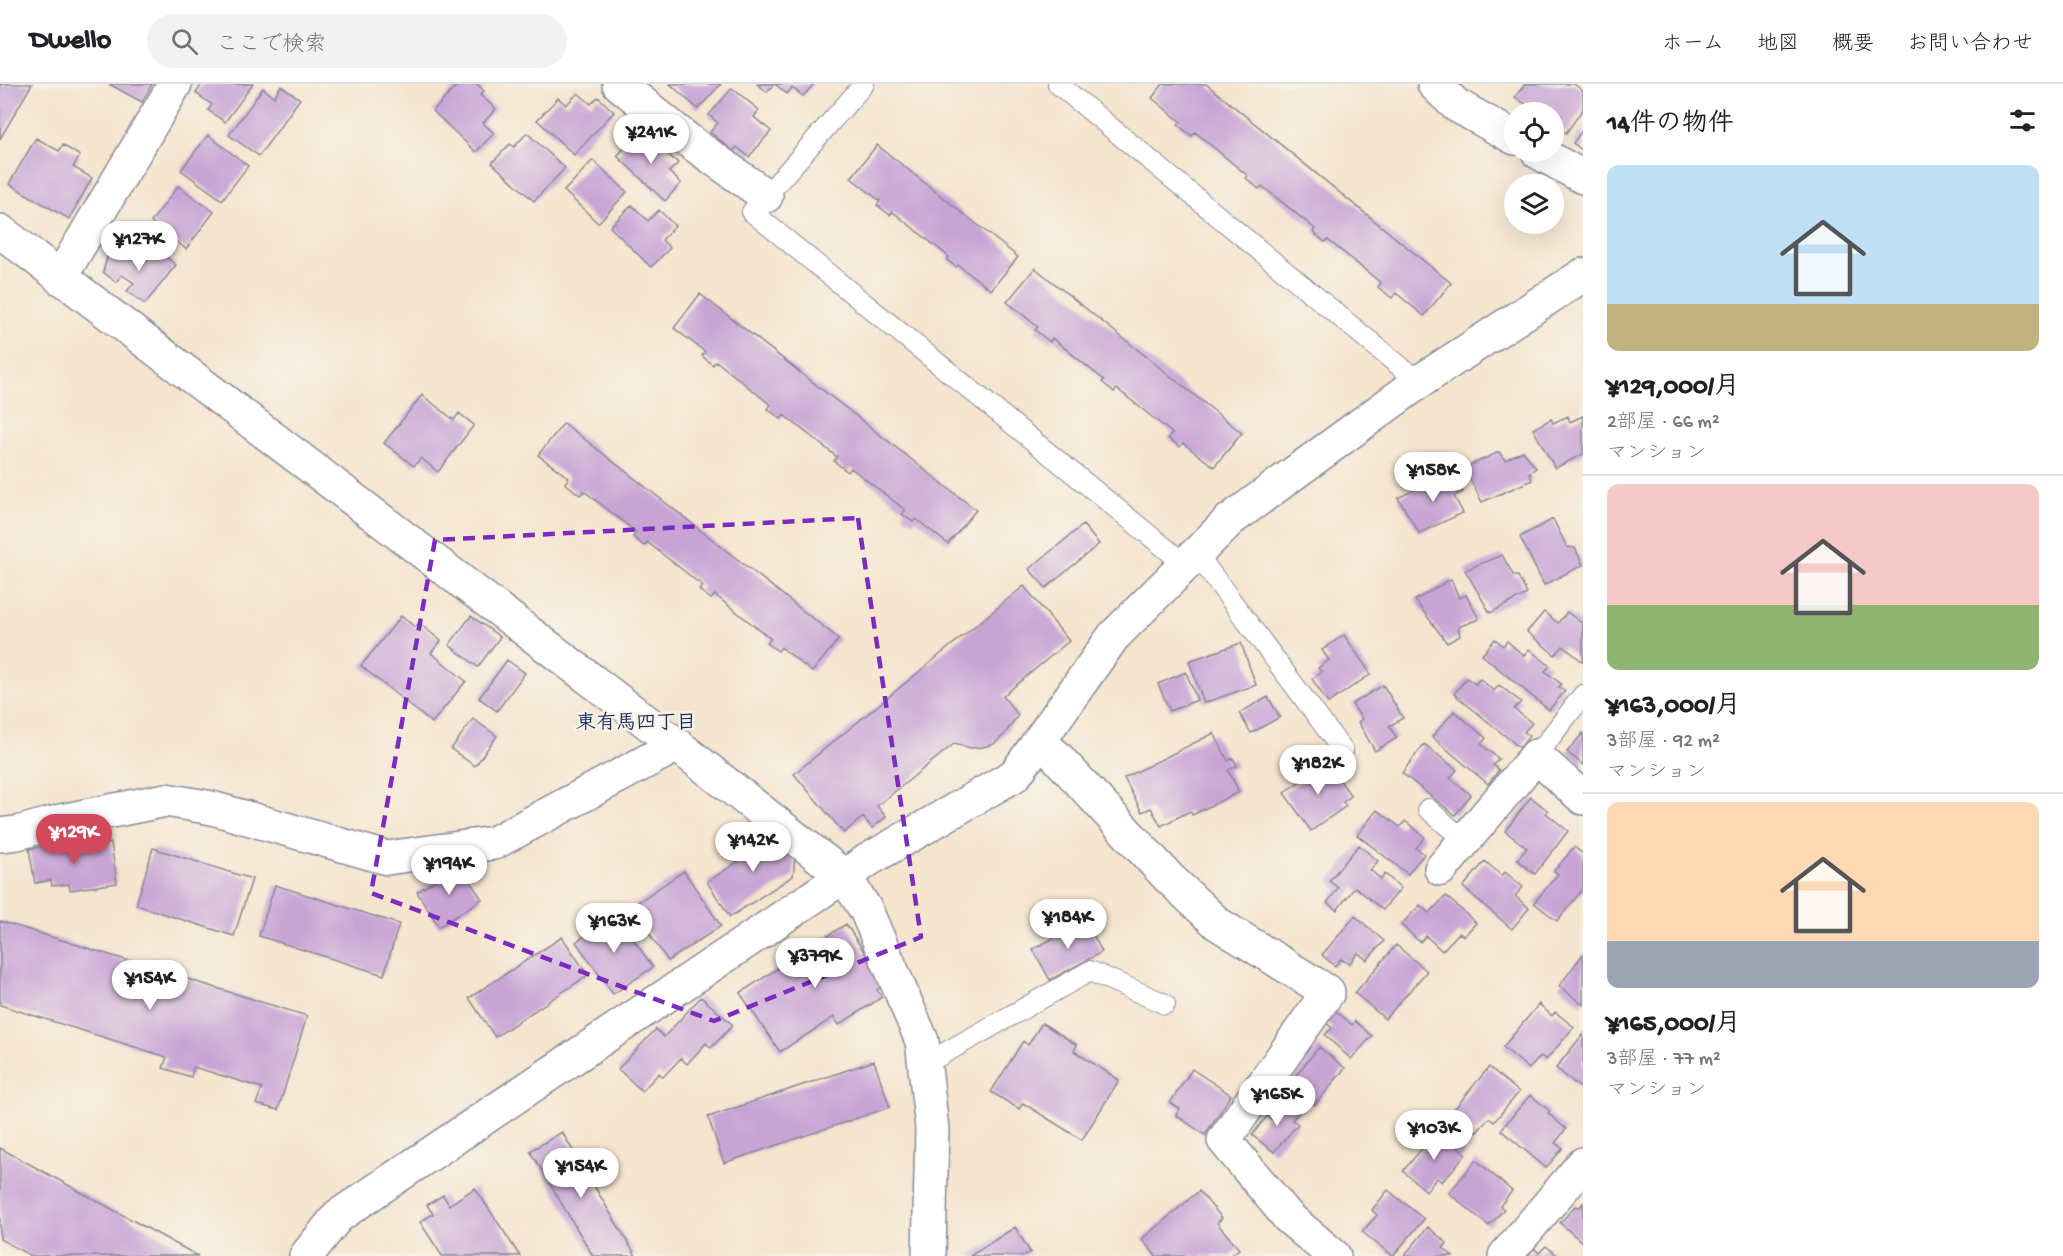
<!DOCTYPE html>
<html lang="ja">
<head>
<meta charset="utf-8">
<style>
  body { margin:0; font-family:"Gochi Hand","Klee One",sans-serif; background:#f2f2f2; color:#202124; height:100vh; display:flex; flex-direction:column; font-size:22px; white-space:nowrap }
  * { box-sizing:border-box; margin:0 }
  p { font-size:20px; color:#757577 }
  .icon { flex:none; width:33px; height:33px; fill:none; stroke:currentColor; stroke-width:2; stroke-linecap:round; stroke-linejoin:round }
  .map { position:relative; flex:1; overflow:hidden }
  .details { display:flex; flex-direction:column; background:#fff; width:480px }
  .details>* { flex:none }
  .tools { position:absolute; left:1504px; top:18px; display:grid; gap:12px }
  .tools a { display:grid; place-items:center; width:60px; height:60px; border-radius:50%; background:#fff; box-shadow:0 6px 24px #0002; font-size:30px }
  .price { position:absolute; translate:-50% -51px; padding:0 14px; border-radius:21px; background:#fff; color:#222; font-size:20px; line-height:39px; filter:drop-shadow(0 2px 3px #0008) }
  .price::after { content:''; position:absolute; left:50%; top:36px; width:18px; height:14px; margin-left:-9px; background:inherit; clip-path:polygon(0 0,100% 0,50% 100%) }
  .price.current { background:#d1495b; color:#fff }
  ul { padding:0; list-style:none }
  li { display:grid; align-content:center; gap:12px; height:318px; padding:0 24px }
  li+li { border-top:2px solid #e0e0e0 }
  li span { display:grid; place-items:center; height:186px; border-radius:12px; color:#555 }
  li>.icon { margin-inline-start:auto }
  span .icon { width:108px; height:108px; fill:#fffc; stroke-width:1 }
  li b { font-size:26px }
  h2 { display:flex; justify-content:space-between; align-items:center; height:72px; padding:0 24px; font-size:26px }
  header { display:flex; align-items:center; gap:36px; box-sizing:border-box; height:84px; padding:0 30px; background:#fff; border-bottom:2px solid #e0e0e0 }
  header strong { font-size:28px }
  nav { display:flex; gap:33px; margin-inline-start:auto; font-size:21px }
  .search { width:420px; height:54px; background:#f2f2f2; display:flex; align-items:center; gap:15px; box-sizing:border-box; padding:0 21px; border-radius:33px; color:#757577; font-size:22px }
  main { display:flex; flex:1; min-height:0 }
  .map>svg:first-child { display:block }
  .building { fill:#c8a4d5 }
  .lines { fill:none; stroke-linecap:round; stroke-linejoin:round }
  .service-casing { stroke:#888a96; stroke-width:22 }
  .minor-casing { stroke:#888a96; stroke-width:36 }
  .service { stroke:#fff; stroke-width:20 }
  .minor { stroke:#fff; stroke-width:33 }
  .marked { fill:none; stroke:#7b2cbf; stroke-width:4.5; stroke-dasharray:12 8; stroke-linejoin:round }
  .labels { text-anchor:middle; stroke-width:5; stroke-linejoin:round; paint-order:stroke }
  .neighbourhood-label { font-size:20px; font-weight:bold; fill:#1b2f5e; stroke:#f7f3e8 }
</style>
</head>
<body>
<header>
<strong>Dwello</strong>
<div class="search"><svg class="icon" aria-label="search" viewBox="0 0 24 24"><circle cx="10" cy="10" r="6"/><path d="M15 15l6 6"/></svg>ここで検索</div>
<nav><a>ホーム</a><a>地図</a><a>概要</a><a>お問い合わせ</a></nav>
</header>
<main>
<div class="map">
<svg width="1583" height="1172" viewBox="0 0 1583 1172">
  <rect width="100%" height="100%" fill="#f7f3e8"/>
  <filter id="ink" filterUnits="userSpaceOnUse"><feTurbulence type="fractalNoise" baseFrequency=".0167" numOctaves="2"/><feDisplacementMap in="SourceGraphic" scale="12" xChannelSelector="R" yChannelSelector="G"/><feConvolveMatrix kernelMatrix="1 2 1 2 8 2 1 2 1" color-interpolation-filters="sRGB"/></filter>
  <filter id="wash" filterUnits="userSpaceOnUse"><feTurbulence type="fractalNoise" baseFrequency=".008" numOctaves="4" result="noise"/><feDisplacementMap in="SourceGraphic" scale="24" xChannelSelector="R" yChannelSelector="G"/><feGaussianBlur stdDeviation="1.35" result="paint"/><feColorMatrix in="noise" values="0 0 0 0 0 0 0 0 0 0 0 0 0 0 0 0 0 1.4 0 .05"/><feComposite in="paint" operator="in"/></filter>
  <g filter="url(#wash)">
    <rect width="100%" height="100%" fill="#f5e4ce"/>
    <g id="blocks">
      <!-- building -->
      <path class="building" d="M 0,0 L 32,0 L 0,55 Z
        M 109,0 L 152,0 L 142,18 Z
        M 202,0 L 253,0 L 225,38 L 208,26 L 212,21 L 196,9 Z
        M 458,0 L 477,0 L 484,7 L 480,11 L 496,25 L 483,39 L 494,49 L 476,68 L 433,27 Z
        M 670,0 L 721,0 L 698,25 Z
        M 757,0 L 774,0 L 767,8 Z
        M 775,0 L 814,0 L 803,12 L 792,4 L 787,10 Z
        M 1163,0 L 1206,0 L 1451,199 L 1424,232 L 1396,209 L 1392,214 L 1378,203 L 1381,199 L 1328,156 L 1325,158 L 1313,148 L 1315,145 L 1262,102 L 1259,105 L 1246,94 L 1248,92 L 1195,48 L 1192,52 L 1178,41 L 1181,38 L 1152,14 Z
        M 1525,0 L 1574,0 L 1583,7 L 1583,25 L 1566,49 L 1554,40 L 1554,28 L 1537,28 L 1515,13 Z
        M 281,2 L 300,15 L 259,72 L 229,51 L 263,4 L 274,13 Z
        M 732,4 L 759,26 L 754,33 L 771,47 L 749,73 L 737,63 L 733,67 L 710,48 L 718,39 L 709,31 Z
        M 578,9 L 591,20 L 598,13 L 614,28 L 574,71 L 537,36 L 558,14 L 566,21 Z
        M 1583,45 L 1583,67 L 1573,59 Z
        M 641,46 L 678,79 L 669,88 L 681,99 L 665,117 L 617,72 Z
        M 527,49 L 565,84 L 534,117 L 492,79 L 510,60 L 514,63 Z
        M 208,51 L 248,82 L 222,116 L 181,86 Z
        M 36,54 L 59,67 L 63,61 L 80,72 L 73,83 L 92,94 L 69,135 L 9,100 Z
        M 877,61 L 1018,173 L 991,206 L 958,181 L 956,183 L 947,176 L 949,173 L 893,128 L 890,131 L 877,121 L 880,117 L 851,94 Z
        M 593,76 L 627,108 L 598,139 L 564,107 Z
        M 178,102 L 214,128 L 186,165 L 151,138 Z
        M 632,121 L 648,137 L 659,126 L 675,142 L 662,156 L 670,164 L 651,183 L 610,143 Z
        M 111,160 L 132,176 L 136,170 L 146,177 L 156,165 L 176,181 L 145,220 L 127,207 L 134,199 L 122,191 L 116,198 L 103,188 Z
        M 1035,184 L 1242,349 L 1214,383 L 1183,359 L 1180,363 L 1168,354 L 1172,349 L 1117,305 L 1114,308 L 1102,298 L 1104,296 L 1052,254 L 1050,258 L 1035,246 L 1038,243 L 1007,218 Z
        M 700,210 L 976,426 L 948,460 L 916,435 L 913,438 L 902,430 L 905,426 L 851,384 L 848,388 L 834,377 L 837,373 L 784,331 L 781,335 L 768,325 L 771,321 L 716,277 L 713,281 L 702,272 L 705,268 L 674,244 Z
        M 422,311 L 454,336 L 459,329 L 474,341 L 438,388 L 421,374 L 414,382 L 384,359 Z
        M 1568,332 L 1570,338 L 1583,332 L 1583,370 L 1555,384 L 1533,345 L 1551,335 L 1553,339 Z
        M 564,339 L 839,555 L 812,588 L 781,563 L 778,567 L 767,559 L 771,555 L 715,511 L 711,515 L 699,506 L 703,502 L 647,458 L 644,462 L 633,453 L 636,448 L 584,407 L 580,411 L 565,399 L 569,394 L 538,371 Z
        M 1523,367 L 1536,384 L 1529,389 L 1532,396 L 1482,418 L 1464,384 L 1499,368 L 1505,376 Z
        M 1448,389 L 1463,408 L 1454,412 L 1463,429 L 1419,449 L 1398,414 Z
        M 1553,435 L 1567,463 L 1575,464 L 1583,481 L 1544,501 L 1520,453 Z
        M 1083,441 L 1099,460 L 1046,504 L 1029,485 Z
        M 1502,471 L 1514,492 L 1518,492 L 1527,510 L 1490,529 L 1465,486 Z
        M 1451,495 L 1459,514 L 1466,511 L 1479,535 L 1458,543 L 1460,552 L 1447,559 L 1415,516 Z
        M 1024,502 L 1069,557 L 1003,612 L 1018,631 L 1004,651 L 994,660 L 983,663 L 970,664 L 955,659 L 877,722 L 886,733 L 872,744 L 863,733 L 844,749 L 794,690 Z
        M 1544,528 L 1558,539 L 1567,528 L 1583,540 L 1583,578 L 1563,562 L 1555,571 L 1527,548 Z
        M 401,532 L 415,543 L 419,539 L 441,557 L 431,569 L 466,597 L 432,639 L 361,582 Z
        M 471,532 L 500,553 L 478,583 L 449,561 Z
        M 1344,551 L 1371,590 L 1328,619 L 1312,595 L 1322,588 L 1318,584 L 1329,576 L 1322,566 Z
        M 1495,555 L 1503,562 L 1507,557 L 1524,572 L 1529,565 L 1550,582 L 1545,587 L 1561,600 L 1559,603 L 1565,607 L 1549,626 L 1482,571 Z
        M 1241,559 L 1256,601 L 1204,619 L 1189,577 Z
        M 507,576 L 525,589 L 497,627 L 479,614 Z
        M 1186,588 L 1197,616 L 1170,627 L 1158,600 Z
        M 1467,594 L 1475,600 L 1480,595 L 1494,607 L 1499,601 L 1521,618 L 1514,625 L 1532,639 L 1524,648 L 1529,652 L 1520,664 L 1454,610 Z
        M 1383,601 L 1403,634 L 1389,642 L 1397,654 L 1375,667 L 1358,638 L 1362,635 L 1352,620 Z
        M 1268,613 L 1280,633 L 1251,649 L 1239,629 Z
        M 1454,627 L 1486,654 L 1481,660 L 1499,675 L 1493,681 L 1499,686 L 1488,700 L 1432,653 Z
        M 473,635 L 497,652 L 475,682 L 451,665 Z
        M 1214,649 L 1228,677 L 1233,674 L 1237,682 L 1228,686 L 1239,708 L 1192,731 L 1190,727 L 1161,742 L 1151,724 L 1142,728 L 1124,694 Z
        M 1583,649 L 1583,681 L 1567,668 Z
        M 1424,660 L 1457,686 L 1450,694 L 1471,711 L 1455,731 L 1402,689 Z
        M 1327,678 L 1351,712 L 1343,718 L 1346,722 L 1311,747 L 1284,709 Z
        M 1531,713 L 1548,727 L 1546,729 L 1568,747 L 1535,790 L 1517,776 L 1527,764 L 1505,747 Z
        M 1377,726 L 1400,743 L 1405,737 L 1425,753 L 1416,764 L 1424,770 L 1408,790 L 1357,751 Z
        M 757,746 L 795,774 L 793,792 L 730,833 L 707,798 L 746,772 L 737,758 Z
        M 89,756 L 90,763 L 111,759 L 117,799 L 70,806 L 69,800 L 52,802 L 51,796 L 35,799 L 29,765 Z
        M 1359,761 L 1378,777 L 1370,786 L 1381,795 L 1385,790 L 1401,804 L 1383,826 L 1355,803 L 1337,826 L 1327,819 L 1338,804 L 1329,797 Z
        M 1574,763 L 1583,770 L 1583,805 L 1557,837 L 1534,819 L 1558,790 L 1554,787 Z
        M 153,764 L 252,795 L 234,852 L 136,821 Z
        M 1485,777 L 1502,792 L 1505,788 L 1523,803 L 1515,812 L 1529,824 L 1512,845 L 1463,803 Z
        M 459,781 L 482,815 L 439,843 L 417,808 Z
        M 684,787 L 721,842 L 668,877 L 631,823 Z
        M 275,801 L 399,840 L 384,891 L 259,852 Z
        M 1446,812 L 1476,839 L 1464,852 L 1459,849 L 1442,867 L 1426,852 L 1420,858 L 1401,841 L 1420,821 L 1429,829 Z
        M 615,830 L 653,883 L 613,910 L 576,858 Z
        M 1355,832 L 1384,857 L 1367,876 L 1358,869 L 1349,880 L 1341,875 L 1335,882 L 1322,871 Z
        M 0,837 L 307,932 L 278,1026 L 256,1020 L 262,1004 L 194,983 L 191,993 L 163,984 L 167,973 L 0,921 Z
        M 1086,837 L 1102,868 L 1050,896 L 1033,865 Z
        M 846,840 L 885,900 L 877,906 L 882,913 L 839,941 L 834,933 L 780,968 L 740,909 Z
        M 562,853 L 588,891 L 495,953 L 469,914 Z
        M 1396,861 L 1427,887 L 1385,935 L 1355,909 Z
        M 1583,870 L 1583,921 L 1559,902 Z
        M 701,913 L 733,941 L 711,964 L 706,959 L 687,980 L 681,974 L 663,993 L 659,989 L 642,1007 L 618,985 L 656,945 L 664,953 Z
        M 1539,920 L 1552,932 L 1555,928 L 1574,943 L 1546,976 L 1541,972 L 1529,985 L 1503,963 Z
        M 1334,925 L 1352,941 L 1355,937 L 1372,952 L 1351,975 L 1325,951 L 1332,944 L 1323,936 Z
        M 1042,939 L 1077,961 L 1074,967 L 1119,996 L 1082,1056 L 1023,1019 L 1019,1025 L 991,1008 L 1023,957 L 1028,961 Z
        M 1583,950 L 1583,1006 L 1556,984 Z
        M 1319,963 L 1345,984 L 1315,1021 L 1289,1000 Z
        M 874,977 L 890,1023 L 724,1079 L 708,1033 Z
        M 1489,983 L 1519,1008 L 1494,1038 L 1489,1034 L 1477,1048 L 1452,1028 Z
        M 1192,985 L 1231,1011 L 1205,1051 L 1176,1031 L 1180,1025 L 1170,1019 Z
        M 1530,1011 L 1550,1027 L 1548,1029 L 1566,1045 L 1555,1059 L 1563,1064 L 1546,1084 L 1501,1046 Z
        M 1288,1017 L 1300,1027 L 1292,1036 L 1298,1040 L 1274,1068 L 1252,1051 L 1267,1032 L 1272,1036 Z
        M 1438,1046 L 1466,1070 L 1442,1098 L 1437,1094 L 1426,1107 L 1403,1087 Z
        M 562,1048 L 636,1172 L 593,1172 L 530,1067 Z
        M 0,1064 L 198,1172 L 31,1172 L 0,1155 Z
        M 1476,1076 L 1512,1107 L 1500,1122 L 1504,1125 L 1489,1142 L 1449,1109 Z
        M 475,1104 L 520,1172 L 442,1172 L 420,1138 L 433,1130 L 427,1121 L 443,1111 L 449,1121 Z
        M 1388,1106 L 1424,1135 L 1393,1172 L 1362,1148 L 1377,1131 L 1372,1126 Z
        M 1199,1107 L 1222,1134 L 1217,1139 L 1239,1165 L 1230,1172 L 1156,1172 L 1142,1155 Z
        M 1583,1119 L 1583,1159 L 1560,1139 L 1576,1121 L 1579,1124 Z
        M 1015,1143 L 1030,1168 L 1024,1172 L 970,1172 Z
        M 1428,1143 L 1447,1159 L 1443,1164 L 1453,1172 L 1404,1172 Z
        M 1546,1162 L 1558,1172 L 1527,1172 L 1534,1164 L 1539,1169 Z"/>
    </g>
  </g>
  <g filter="url(#ink)">
    <use href="#blocks" fill-opacity="0" stroke="#888a96" stroke-width="1.5"/>
    <g class="lines">
      <!-- service casing -->
      <g class="service-casing">
        <path id="service" d="M 864,0 L 752,128 L 1186,481
          M 1058,0 L 1419,298
          M 1196,469 L 1343,667
          M 1536,672 L 1583,611
          M 1428,725 L 1465,757
          M 925,980 L 1090,887 L 1165,920"/>
      </g>
      <!-- minor casing -->
      <g class="minor-casing">
        <path id="minor" d="M 619,0 L 689,57 L 766,112
          M 1434,0 L 1456,21 L 1515,54
          M 1538,68 L 1583,93
          M 0,147 L 677,661 L 844,792 L 866,826 L 922,957 L 932,1045 L 929,1172
          M 60,194 L 175,0
          M 1039,657 L 1056,672 L 1168,793 L 1218,840 L 1328,908 L 1224,1056 L 1289,1134 L 1334,1172
          M 0,751 L 17,749 L 61,737 L 166,716 L 212,724 L 387,774 L 494,759 L 677,661
          M 1441,785 L 1536,672 L 1583,714
          M 306,1172 L 338,1132 L 868,776 L 1015,691 L 1113,553 L 1230,436 L 1419,298 L 1583,191
          M 1505,1172 L 1583,1080"/>
      </g>
      <!-- service -->
      <use href="#service" class="service"/>
      <!-- minor -->
      <use href="#minor" class="minor"/>
    </g>
  </g>
  <!-- marked area -->
  <path class="marked" d="M 858,434 L 921,853 L 714,937 L 371,809 L 435,456 Z"/>
  <g class="labels">
    <!-- neighbourhood labels -->
    <g class="neighbourhood-label">
      <text x="636" y="644">東有馬四丁目</text>
    </g>
  </g>
</svg>
<div class="tools">
<a><svg class="icon" aria-label="locate" viewBox="0 0 24 24"><circle cx="12" cy="12" r="6"/><path d="M12 2v4M12 18v4M2 12h4M18 12h4"/></svg></a>
<a><svg class="icon" aria-label="layers" viewBox="0 0 24 24"><path d="M12 4l9 5-9 5-9-5zM3 14l9 5 9-5"/></svg></a>
</div>
<b class="price" style="left:651px;top:81px">¥241K</b>
<b class="price" style="left:139px;top:188px">¥127K</b>
<b class="price" style="left:1433px;top:419px">¥158K</b>
<b class="price" style="left:1318px;top:712px">¥182K</b>
<b class="price current" style="left:74px;top:781px">¥129K</b>
<b class="price" style="left:753px;top:789px">¥142K</b>
<b class="price" style="left:449px;top:812px">¥194K</b>
<b class="price" style="left:1068px;top:866px">¥184K</b>
<b class="price" style="left:614px;top:870px">¥163K</b>
<b class="price" style="left:815px;top:905px">¥379K</b>
<b class="price" style="left:150px;top:927px">¥154K</b>
<b class="price" style="left:1277px;top:1043px">¥165K</b>
<b class="price" style="left:1434px;top:1077px">¥103K</b>
<b class="price" style="left:581px;top:1115px">¥154K</b>
</div>
<section class="details">
<h2>14件の物件<svg class="icon" aria-label="filters" viewBox="0 0 24 24"><path d="M4 7h16M4 17h16"/><circle cx="9" cy="7" r="2"/><circle cx="15" cy="17" r="2"/></svg></h2>
<ul>
<li><span style="background:linear-gradient(#bfe0f5 75%,#c2b280 0)"><svg class="icon" aria-label="home" viewBox="0 0 24 24"><path d="M3 11l9-7 9 7M6 9v11h12V9"/></svg></span><div><b>¥129,000/月</b><p>2部屋 · 66 m²</p><p>マンション</p></div></li>
<li><span style="background:linear-gradient(#f6c9c9 65%,#8fb573 0)"><svg class="icon" aria-label="home" viewBox="0 0 24 24"><path d="M3 11l9-7 9 7M6 9v11h12V9"/></svg></span><div><b>¥163,000/月</b><p>3部屋 · 92 m²</p><p>マンション</p></div></li>
<li><span style="background:linear-gradient(#ffd9b3 75%,#9aa5b1 0)"><svg class="icon" aria-label="home" viewBox="0 0 24 24"><path d="M3 11l9-7 9 7M6 9v11h12V9"/></svg></span><div><b>¥165,000/月</b><p>3部屋 · 77 m²</p><p>マンション</p></div></li>
</ul>
</section>
</main>
</body>
</html>
